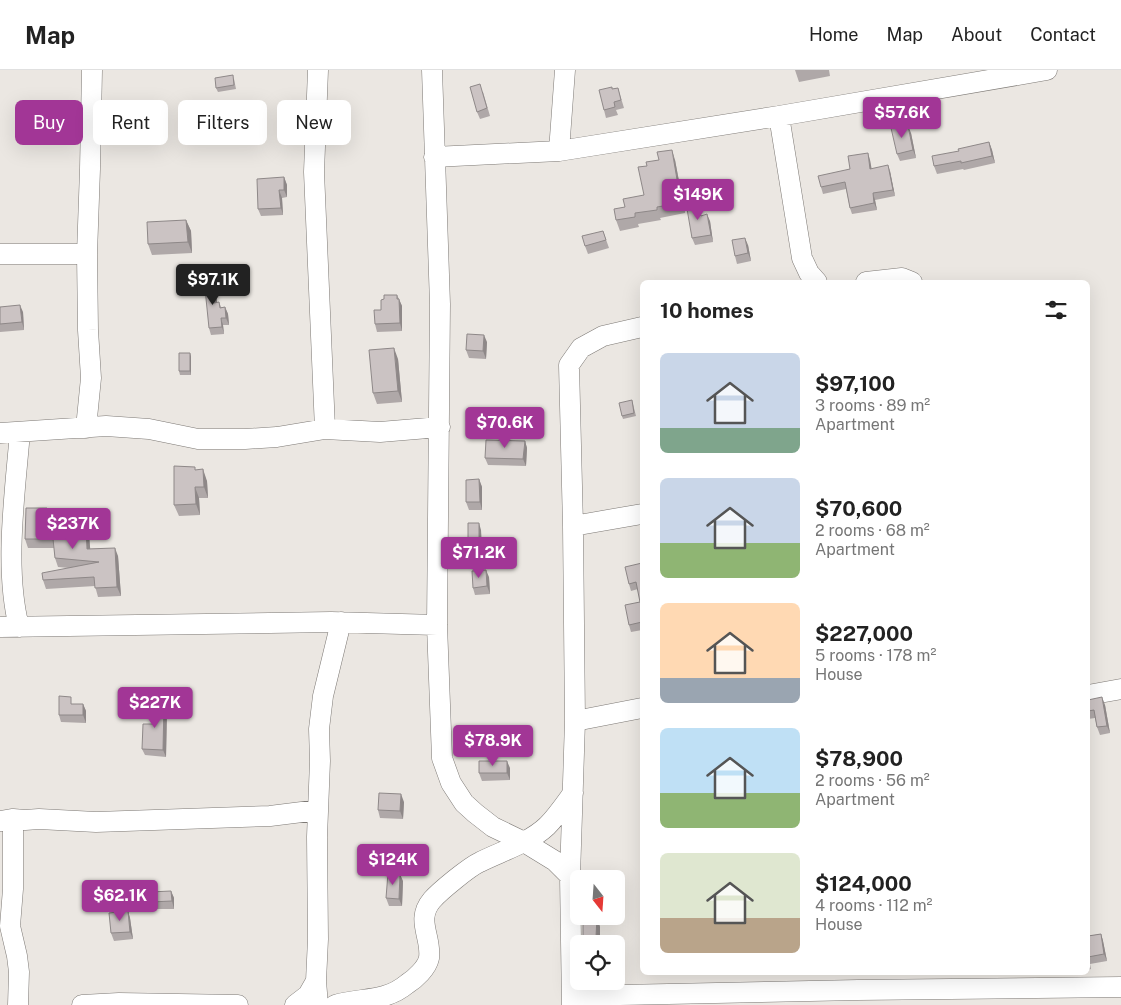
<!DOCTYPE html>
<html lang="en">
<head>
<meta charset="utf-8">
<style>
  body { margin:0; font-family:"Public Sans",sans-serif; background:#f6f6f6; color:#222; height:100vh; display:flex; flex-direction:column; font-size:19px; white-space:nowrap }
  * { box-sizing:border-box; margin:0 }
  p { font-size:16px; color:#767676 }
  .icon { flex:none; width:28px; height:28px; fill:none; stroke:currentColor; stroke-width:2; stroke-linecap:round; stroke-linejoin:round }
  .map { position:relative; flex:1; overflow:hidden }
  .side { position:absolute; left:640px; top:210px; width:450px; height:695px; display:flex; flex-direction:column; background:#fff; border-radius:8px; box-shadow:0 5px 20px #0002 }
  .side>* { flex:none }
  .top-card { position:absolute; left:15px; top:30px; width:475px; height:45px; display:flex; gap:10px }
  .needle { width:32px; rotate:163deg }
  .fabs { position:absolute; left:570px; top:800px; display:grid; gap:10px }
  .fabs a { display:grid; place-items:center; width:55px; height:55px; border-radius:8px; background:#fff; box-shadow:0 5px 20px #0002; font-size:25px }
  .price { position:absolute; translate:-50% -42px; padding:0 11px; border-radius:5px; background:#a23696; color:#fff; font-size:16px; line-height:32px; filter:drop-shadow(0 1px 2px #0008) }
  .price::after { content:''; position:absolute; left:50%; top:30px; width:15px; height:11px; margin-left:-8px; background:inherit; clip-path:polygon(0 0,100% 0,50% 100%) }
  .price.on { background:#222; color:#fff }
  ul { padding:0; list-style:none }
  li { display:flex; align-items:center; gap:15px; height:125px; padding:0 20px }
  li span { display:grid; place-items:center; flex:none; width:140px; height:100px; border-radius:8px; color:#555 }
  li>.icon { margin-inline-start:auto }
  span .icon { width:60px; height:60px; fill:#fffc; stroke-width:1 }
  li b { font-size:21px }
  h2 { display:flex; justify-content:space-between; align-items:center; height:60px; padding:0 20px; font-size:21px }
  .chip { padding:0 18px; border-radius:8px; background:#fff; box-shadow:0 5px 20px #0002; font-size:18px; line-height:45px }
  .chip.on { background:#a23696; color:#fff }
  header { display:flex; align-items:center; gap:30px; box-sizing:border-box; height:70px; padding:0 25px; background:#fff; border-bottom:1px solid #e0e0e0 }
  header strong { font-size:24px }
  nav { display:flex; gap:28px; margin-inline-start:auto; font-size:18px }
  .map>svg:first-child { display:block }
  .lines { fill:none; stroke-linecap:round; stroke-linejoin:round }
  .minor-casing { stroke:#7d7975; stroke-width:21 }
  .minor { stroke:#fff; stroke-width:20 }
  .wall { fill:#afa8a8 }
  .shaded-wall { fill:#8e8888 }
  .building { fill:#cbc3c3; stroke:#8e8888 }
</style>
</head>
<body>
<header>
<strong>Map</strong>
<nav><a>Home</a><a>Map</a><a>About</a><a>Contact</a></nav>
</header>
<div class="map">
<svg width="1121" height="935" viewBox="0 0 1121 935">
  <rect width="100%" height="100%" fill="#ebe7e2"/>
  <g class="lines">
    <!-- minor casing -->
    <g class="minor-casing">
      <path id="minor" d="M 318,0 L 314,102 L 325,359
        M 432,0 L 440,234 L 437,555 L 442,688 L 451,713 L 464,733 L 475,743 L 493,757 L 524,772 L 555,791 L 570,806
        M 779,46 L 802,188 L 809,203 L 817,212
        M 559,81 L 565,0
        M 434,87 L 559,81 L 779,46 L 1047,0
        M 0,184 L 87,184
        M 866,212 L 902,208 L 912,212
        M 86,358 L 91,308 L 88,260 L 87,184 L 90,99 L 92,0
        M 0,363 L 106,356 L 149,359 L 198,369 L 245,369 L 277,367 L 325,359 L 380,362 L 440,357
        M 573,456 L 642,444
        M 0,557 L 331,552 L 437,555
        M 19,557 C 4,498 15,423 20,362
        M 1088,625 L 1121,619
        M 575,651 L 642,638
        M 13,749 L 13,819 L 10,856 L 17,886 L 19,902 L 18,935
        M 0,751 L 13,749 L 25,750 L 39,749 L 96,752 L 270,746 L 318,740
        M 572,926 L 858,920 L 1121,917
        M 82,935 L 119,933 L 238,935
        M 295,935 L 308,925 L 316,911
        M 318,935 L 316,911 L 318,869 L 317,767 L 320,691 L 319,659 L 323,626 L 341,552
        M 335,935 C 361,927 384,933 407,914 C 415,909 427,898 429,888 C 432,867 415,850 432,830 C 440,821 469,797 480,792 C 502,781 529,773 547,756 C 557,746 565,734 573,723
        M 572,935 L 570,806 L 575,651 L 573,456 L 569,295 L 581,278 L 603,266 L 642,257"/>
    </g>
    <!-- minor -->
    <use href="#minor" class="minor"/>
  </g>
  <!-- wall -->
  <path class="wall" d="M 795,0 L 829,0 L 830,6 L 799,12 Z
    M 234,9 L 236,19 L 218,22 L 216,18 Z
    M 618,18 L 624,38 L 616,40 L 618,45 L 606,48 L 604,40 L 612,19 Z
    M 483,22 L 490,46 L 480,49 L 477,42 Z
    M 911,63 L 916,88 L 900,91 L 897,84 Z
    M 989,72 L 992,80 L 995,93 L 964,100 L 963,99 L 937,104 L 934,96 L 959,81 Z
    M 675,90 L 685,143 L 660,148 L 661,150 L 638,154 L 639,157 L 620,161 L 616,150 L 625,137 L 644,125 Z
    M 870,90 L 871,99 L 890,101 L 895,126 L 875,130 L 877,140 L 852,144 L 850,138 L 846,119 L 823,124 L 821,117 L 850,99 Z
    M 284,107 L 287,115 L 287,127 L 282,128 L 283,145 L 261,146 L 258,139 Z
    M 701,146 L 710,151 L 713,172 L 695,175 L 692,168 Z
    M 186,150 L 191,161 L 192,183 L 152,185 L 148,174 Z
    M 603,161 L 609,178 L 588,184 L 585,176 Z
    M 748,175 L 751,191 L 737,194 L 735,186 Z
    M 215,209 L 217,216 L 217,233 L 219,232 L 221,237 L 225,237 L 228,244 L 229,255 L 223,255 L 224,264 L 211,265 L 209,258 Z
    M 399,229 L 402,236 L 402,261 L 377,262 L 375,254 L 381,240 Z
    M 0,237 L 23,242 L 24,260 L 0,262 Z
    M 487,272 L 486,289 L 469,288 L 466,280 Z
    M 190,283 L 191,287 L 191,305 L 180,305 L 179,301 Z
    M 398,289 L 402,332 L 377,334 L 373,323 Z
    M 633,334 L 636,346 L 623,349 L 622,346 Z
    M 525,371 L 527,378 L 526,396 L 488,395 L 485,388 Z
    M 196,400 L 207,411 L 208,428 L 199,428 L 200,445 L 179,446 L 174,435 Z
    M 479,409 L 482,417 L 482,440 L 469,440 L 466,432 Z
    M 50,447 L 51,456 L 86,456 L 89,465 L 90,479 L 118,486 L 121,526 L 98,527 L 95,516 L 46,519 L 43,510 L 69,498 L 58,497 L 55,488 L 54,478 L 28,478 L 25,469 Z
    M 481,460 L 482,485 L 471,485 L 468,478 Z
    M 642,493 L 642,560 L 631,562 L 629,555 L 640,532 L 638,519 L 631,521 L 629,514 Z
    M 489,507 L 490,524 L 475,525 L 473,518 Z
    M 163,630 L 167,641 L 166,687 L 145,685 L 142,679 L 154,654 Z
    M 1088,630 L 1105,635 L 1110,663 L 1100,665 L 1097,657 L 1095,648 L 1088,649 Z
    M 83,634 L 86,641 L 86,653 L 61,652 L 59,645 Z
    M 510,698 L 510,710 L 482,711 L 479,703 Z
    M 404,732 L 403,749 L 380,748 L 378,740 Z
    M 403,811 L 402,836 L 389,836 L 386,828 Z
    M 171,821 L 174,828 L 174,839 L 153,839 L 151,832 Z
    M 128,841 L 130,848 L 133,869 L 114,871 L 111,863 Z
    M 583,847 L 597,847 L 600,857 L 600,867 L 617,867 L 621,877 L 621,901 L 616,901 L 616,874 L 583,874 Z
    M 1101,864 L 1103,871 L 1107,891 L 1090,894 L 1091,899 L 1088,900 L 1088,866 Z"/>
  <!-- shaded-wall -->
  <path class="shaded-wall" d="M 908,56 L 911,63 L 916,88 L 913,80 Z
    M 989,72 L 992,80 L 995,93 L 992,86 Z
    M 672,80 L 675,90 L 685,143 L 681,133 Z
    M 868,83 L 870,90 L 873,106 L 870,99 Z
    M 888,95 L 890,101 L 895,126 L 893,120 Z
    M 284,107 L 287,115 L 287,127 L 284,120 Z
    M 279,120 L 282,128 L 283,145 L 281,138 Z
    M 873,123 L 875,130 L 877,140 L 874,133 Z
    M 707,144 L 710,151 L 713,172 L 711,165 Z
    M 186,150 L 191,161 L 192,183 L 188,172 Z
    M 745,168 L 748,175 L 751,191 L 748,183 Z
    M 215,209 L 217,216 L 217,240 L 214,233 Z
    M 397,225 L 402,236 L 402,261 L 400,253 Z
    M 20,235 L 23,242 L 24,260 L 22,252 Z
    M 225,237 L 228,244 L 229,255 L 226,248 Z
    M 221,248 L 223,255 L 224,264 L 222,257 Z
    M 484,265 L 487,272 L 486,289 L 483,281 Z
    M 394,278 L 398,289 L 402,332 L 398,321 Z
    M 190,283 L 191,287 L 191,305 L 190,301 Z
    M 525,371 L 527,378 L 526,396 L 523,389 Z
    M 203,399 L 207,411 L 208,428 L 204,417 Z
    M 479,409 L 482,417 L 482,440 L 480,432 Z
    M 195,417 L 199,428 L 200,445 L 196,434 Z
    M 47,438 L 50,447 L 51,465 L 48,456 Z
    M 479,453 L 481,460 L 482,485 L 479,477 Z
    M 86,456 L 89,465 L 91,488 L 87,479 Z
    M 115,478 L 118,486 L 121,526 L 117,517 Z
    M 486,500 L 489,507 L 490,524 L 487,516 Z
    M 1102,627 L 1105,635 L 1110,663 L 1107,656 Z
    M 163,630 L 167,641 L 166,687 L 163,680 Z
    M 83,634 L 86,641 L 86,653 L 83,645 Z
    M 507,691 L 510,698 L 510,710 L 507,703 Z
    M 401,724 L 404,732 L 403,749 L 400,741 Z
    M 400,804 L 403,811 L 402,836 L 399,829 Z
    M 171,821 L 174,828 L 174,839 L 172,831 Z
    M 128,841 L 130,848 L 133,869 L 130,862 Z
    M 597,847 L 600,857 L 600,874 L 596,867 Z
    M 1101,864 L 1103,871 L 1107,891 L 1104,884 Z
    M 617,867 L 621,877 L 621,901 L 617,891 Z"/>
  <!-- building -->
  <path class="building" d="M 233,5 L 234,15 L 216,18 L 215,8 Z
    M 480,14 L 487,38 L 477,42 L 470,17 Z
    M 612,17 L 612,19 L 618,18 L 621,30 L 614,32 L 615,37 L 604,40 L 599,20 Z
    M 908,56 L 913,80 L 897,84 L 891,58 Z
    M 989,72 L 992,86 L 961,93 L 961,91 L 934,96 L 932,86 L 959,81 L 958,79 Z
    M 672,80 L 681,133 L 657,137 L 657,140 L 635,143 L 635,147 L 616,150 L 614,139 L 625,137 L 623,129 L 644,125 L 638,97 L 647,96 L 646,92 L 659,90 L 657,82 Z
    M 868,83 L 870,99 L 888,95 L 893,120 L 873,123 L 874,133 L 850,138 L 845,112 L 821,117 L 818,106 L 850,99 L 848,86 Z
    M 284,107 L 284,120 L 279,120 L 281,138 L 258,139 L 257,109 Z
    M 696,130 L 701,146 L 707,144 L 711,165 L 692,168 L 686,133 Z
    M 186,150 L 188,172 L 148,174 L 147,152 Z
    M 603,161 L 606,170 L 585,176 L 582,166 Z
    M 745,168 L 748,183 L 735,186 L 732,170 Z
    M 204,209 L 215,209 L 214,233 L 219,232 L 220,238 L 225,237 L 226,248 L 221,248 L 222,257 L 209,258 Z
    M 384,225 L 397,225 L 397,229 L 399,229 L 400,253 L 375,254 L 374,240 L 381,240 L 381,230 L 384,229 Z
    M 20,235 L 22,252 L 0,254 L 0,237 Z
    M 467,264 L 484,265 L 483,281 L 466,280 Z
    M 394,278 L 398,321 L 373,323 L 369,280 Z
    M 179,283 L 190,283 L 190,301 L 179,301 Z
    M 632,330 L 634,343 L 622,346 L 619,333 Z
    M 486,370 L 525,371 L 523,389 L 485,388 Z
    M 174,396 L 195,397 L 195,400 L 203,399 L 204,417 L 195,417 L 196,434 L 174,435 Z
    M 479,409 L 480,432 L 466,432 L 466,410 Z
    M 26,438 L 47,438 L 48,456 L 86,456 L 87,479 L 115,478 L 117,517 L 95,518 L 94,507 L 43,510 L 42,503 L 99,492 L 55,488 L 53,469 L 25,469 Z
    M 468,453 L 479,453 L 479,477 L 468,478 Z
    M 642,493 L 642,552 L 629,555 L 625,535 L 640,532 L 636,512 L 629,514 L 625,497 Z
    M 486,500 L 487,516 L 473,518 L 472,501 Z
    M 59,626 L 71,627 L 71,634 L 83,634 L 83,645 L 59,645 Z
    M 1102,627 L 1107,656 L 1097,657 L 1094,640 L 1088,641 L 1088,630 Z
    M 163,630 L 163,635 L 164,635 L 163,680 L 142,679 L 143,654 L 154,654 L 152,631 Z
    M 479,691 L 507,691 L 507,703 L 479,703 Z
    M 379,723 L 401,724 L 400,741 L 378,740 Z
    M 388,803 L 400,804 L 399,829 L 386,828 Z
    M 171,821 L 172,831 L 151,832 L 150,822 Z
    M 128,841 L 130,862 L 111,863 L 109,843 Z
    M 583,847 L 597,847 L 596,867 L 617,867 L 617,891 L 616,891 L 616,874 L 583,874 Z
    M 1101,864 L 1104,884 L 1088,887 L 1088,866 Z"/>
</svg>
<div class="fabs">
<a><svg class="needle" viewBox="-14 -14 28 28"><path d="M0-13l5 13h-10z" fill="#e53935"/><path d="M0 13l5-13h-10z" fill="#767676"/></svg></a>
<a><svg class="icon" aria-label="locate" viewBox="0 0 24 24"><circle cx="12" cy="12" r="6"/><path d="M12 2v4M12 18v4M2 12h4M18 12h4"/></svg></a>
</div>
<b class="price" style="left:902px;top:69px">$57.6K</b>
<b class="price" style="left:698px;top:151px">$149K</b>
<b class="price on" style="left:213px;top:236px">$97.1K</b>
<b class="price" style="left:505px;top:379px">$70.6K</b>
<b class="price" style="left:73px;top:480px">$237K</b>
<b class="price" style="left:479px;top:509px">$71.2K</b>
<b class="price" style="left:155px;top:659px">$227K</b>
<b class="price" style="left:493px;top:697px">$78.9K</b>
<b class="price" style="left:393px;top:816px">$124K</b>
<b class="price" style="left:120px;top:852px">$62.1K</b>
<div class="top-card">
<a class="chip on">Buy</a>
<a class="chip">Rent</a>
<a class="chip">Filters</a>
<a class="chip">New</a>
</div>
<section class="side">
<h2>10 homes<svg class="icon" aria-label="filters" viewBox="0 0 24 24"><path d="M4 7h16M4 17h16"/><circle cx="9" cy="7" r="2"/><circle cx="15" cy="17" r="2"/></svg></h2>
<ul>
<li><span style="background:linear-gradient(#c9d6e8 75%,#7fa58c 0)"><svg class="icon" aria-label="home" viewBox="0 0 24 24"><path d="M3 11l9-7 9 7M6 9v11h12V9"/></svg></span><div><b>$97,100</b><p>3 rooms · 89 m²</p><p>Apartment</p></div></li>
<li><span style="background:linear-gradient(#c9d6e8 65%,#8fb573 0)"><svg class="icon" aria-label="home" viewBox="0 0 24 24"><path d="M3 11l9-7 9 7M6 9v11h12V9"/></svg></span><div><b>$70,600</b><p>2 rooms · 68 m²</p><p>Apartment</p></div></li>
<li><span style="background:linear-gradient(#ffd9b3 75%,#9aa5b1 0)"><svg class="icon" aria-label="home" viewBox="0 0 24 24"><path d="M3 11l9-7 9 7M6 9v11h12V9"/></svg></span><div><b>$227,000</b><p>5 rooms · 178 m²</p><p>House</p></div></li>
<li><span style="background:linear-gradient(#bfe0f5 65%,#8fb573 0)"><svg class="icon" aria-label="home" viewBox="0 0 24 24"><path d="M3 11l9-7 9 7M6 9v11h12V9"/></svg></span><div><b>$78,900</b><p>2 rooms · 56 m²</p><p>Apartment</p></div></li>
<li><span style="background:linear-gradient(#dfe7d0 65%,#b9a48a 0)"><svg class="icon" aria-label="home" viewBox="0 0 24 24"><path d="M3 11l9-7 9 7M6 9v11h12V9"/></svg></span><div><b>$124,000</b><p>4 rooms · 112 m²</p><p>House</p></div></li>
</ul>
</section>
</div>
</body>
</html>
